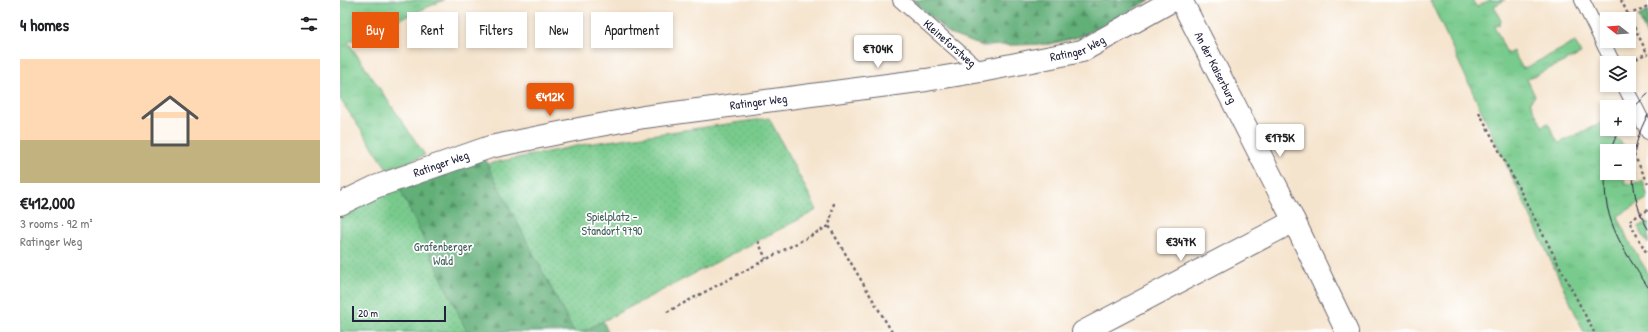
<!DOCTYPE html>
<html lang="en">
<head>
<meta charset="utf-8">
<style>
  body { margin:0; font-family:"Patrick Hand",sans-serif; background:#f2f2f2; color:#202124; height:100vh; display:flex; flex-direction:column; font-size:15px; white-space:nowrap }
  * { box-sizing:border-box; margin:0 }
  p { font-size:13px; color:#757577 }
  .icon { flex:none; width:22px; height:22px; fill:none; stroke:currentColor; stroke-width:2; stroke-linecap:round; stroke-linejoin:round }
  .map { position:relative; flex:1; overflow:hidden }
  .details { display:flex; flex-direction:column; background:#fff; width:340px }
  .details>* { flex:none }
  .hud { position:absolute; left:12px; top:12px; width:380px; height:36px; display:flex; gap:8px }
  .needle { width:26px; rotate:287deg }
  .buttons { position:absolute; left:1260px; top:12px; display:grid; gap:8px }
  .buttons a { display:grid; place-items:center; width:36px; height:36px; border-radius:0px; background:#fff; box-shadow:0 2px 6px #0003; font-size:20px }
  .scale { position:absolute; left:12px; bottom:10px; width:94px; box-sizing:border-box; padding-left:4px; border:2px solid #22223b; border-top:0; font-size:11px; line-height:14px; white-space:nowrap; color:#22223b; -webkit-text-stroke:3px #fff; paint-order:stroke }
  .price { position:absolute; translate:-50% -34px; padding:0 9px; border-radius:4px; background:#fff; color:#222; font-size:13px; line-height:26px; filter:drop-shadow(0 1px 2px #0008) }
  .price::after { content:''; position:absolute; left:50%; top:24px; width:12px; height:9px; margin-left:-6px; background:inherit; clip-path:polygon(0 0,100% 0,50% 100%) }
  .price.on { background:#ea580c; color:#fff }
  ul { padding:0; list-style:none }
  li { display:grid; align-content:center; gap:8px; height:212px; padding:0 20px }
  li+li { border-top:1px solid #e0e0e0 }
  li span { display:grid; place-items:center; height:124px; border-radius:0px; color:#555 }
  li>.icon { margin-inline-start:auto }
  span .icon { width:72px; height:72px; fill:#fffc; stroke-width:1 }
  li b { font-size:17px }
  h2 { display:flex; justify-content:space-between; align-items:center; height:48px; padding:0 20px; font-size:17px }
  .chip { padding:0 14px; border-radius:0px; background:#fff; box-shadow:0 2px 6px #0003; font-size:14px; line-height:36px }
  .chip.on { background:#ea580c; color:#fff }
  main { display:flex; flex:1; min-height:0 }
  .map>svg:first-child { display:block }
  .grass { fill:url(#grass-tufts); stroke:#4e7664 }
  .forest { fill:url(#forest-firs); stroke:#42685a }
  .park { fill:url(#park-dots); stroke:#4e7664 }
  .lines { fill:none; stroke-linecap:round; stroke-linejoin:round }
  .lane-casing { stroke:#6c666e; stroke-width:16 }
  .street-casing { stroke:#6c666e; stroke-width:24 }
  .path { stroke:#6c666e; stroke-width:2.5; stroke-dasharray:3 3; stroke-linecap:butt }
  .lane { stroke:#fff; stroke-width:14 }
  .street { stroke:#fff; stroke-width:22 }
  .tram { stroke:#22223b; stroke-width:1 }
  .labels { text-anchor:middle; stroke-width:3.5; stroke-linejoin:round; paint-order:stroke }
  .street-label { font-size:12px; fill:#22223b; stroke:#fff }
  .park-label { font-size:12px; fill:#405d58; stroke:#fff }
</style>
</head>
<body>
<main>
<section class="details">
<h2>4 homes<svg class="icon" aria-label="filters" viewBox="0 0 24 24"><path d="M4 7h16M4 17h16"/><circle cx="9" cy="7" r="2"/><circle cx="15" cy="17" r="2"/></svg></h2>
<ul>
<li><span style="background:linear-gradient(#ffd9b3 65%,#c2b280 0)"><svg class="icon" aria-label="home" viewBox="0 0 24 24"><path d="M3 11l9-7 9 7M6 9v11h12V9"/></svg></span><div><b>€412,000</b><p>3 rooms · 92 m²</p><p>Ratinger Weg</p></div></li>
</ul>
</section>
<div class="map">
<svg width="1308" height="332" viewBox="0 0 1308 332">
  <defs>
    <pattern id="grass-tufts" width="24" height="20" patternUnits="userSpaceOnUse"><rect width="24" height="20" fill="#79cb8d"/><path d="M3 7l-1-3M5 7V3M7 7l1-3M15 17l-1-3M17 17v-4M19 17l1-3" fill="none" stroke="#68ae7b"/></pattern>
    <pattern id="forest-firs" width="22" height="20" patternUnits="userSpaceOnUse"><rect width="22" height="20" fill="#62af78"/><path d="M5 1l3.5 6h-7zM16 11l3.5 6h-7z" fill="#508e64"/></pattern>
    <pattern id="park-dots" width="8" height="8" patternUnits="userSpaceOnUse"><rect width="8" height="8" fill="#79cb8d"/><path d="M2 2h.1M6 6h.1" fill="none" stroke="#68ae7b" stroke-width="1.8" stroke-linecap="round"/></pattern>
  </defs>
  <rect width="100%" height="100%" fill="#fff"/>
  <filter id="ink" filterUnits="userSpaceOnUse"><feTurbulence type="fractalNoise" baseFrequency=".025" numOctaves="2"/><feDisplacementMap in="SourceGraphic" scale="8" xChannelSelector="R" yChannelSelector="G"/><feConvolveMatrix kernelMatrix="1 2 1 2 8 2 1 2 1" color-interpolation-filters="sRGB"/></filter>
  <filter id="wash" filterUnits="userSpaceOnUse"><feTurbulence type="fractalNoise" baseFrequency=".012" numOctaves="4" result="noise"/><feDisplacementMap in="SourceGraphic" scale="16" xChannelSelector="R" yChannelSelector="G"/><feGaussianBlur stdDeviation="0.9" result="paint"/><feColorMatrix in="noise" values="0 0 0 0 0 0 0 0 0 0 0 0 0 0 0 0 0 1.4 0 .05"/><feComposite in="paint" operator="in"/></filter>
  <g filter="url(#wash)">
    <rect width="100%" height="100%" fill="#f5e4cd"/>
    <!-- grass -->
    <path class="grass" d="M 0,0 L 104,0 L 8,42 L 85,155 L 48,170 L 0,99 Z
      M 1090,0 L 1132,0 L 1137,7 L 1149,0 L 1165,0 L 1154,6 L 1161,21 L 1160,24 L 1155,27 L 1167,54 L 1173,51 L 1183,69 L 1235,42 L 1241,54 L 1187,79 L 1195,96 L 1190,102 L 1202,126 L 1208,123 L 1217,141 L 1219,143 L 1267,120 L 1267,129 L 1269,129 L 1266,135 L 1280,141 L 1286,148 L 1286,151 L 1267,151 L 1267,173 L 1284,173 L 1285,185 L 1303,181 L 1308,198 L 1278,216 L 1287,238 L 1308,273 L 1308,332 L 1244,332 Z
      M 1308,222 L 1308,244 L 1298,227 Z"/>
    <!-- forest -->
    <path class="forest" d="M 572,0 L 810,0 L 742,36 L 711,44 L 642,46 L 609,34 Z
      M 1308,11 L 1308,39 L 1298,16 Z
      M 145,158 L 234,332 L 0,332 L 43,190 Z
      M 263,321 L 268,332 L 241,332 Z"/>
    <!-- park -->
    <path class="park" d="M 429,118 L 477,210 L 263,321 L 241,332 L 234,332 L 147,164 L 247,144 Z
      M 57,183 L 127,332 L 0,332 L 0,207 Z"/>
  </g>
  <g filter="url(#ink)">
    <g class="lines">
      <!-- lane casing -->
      <g class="lane-casing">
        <g id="lane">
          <path id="s1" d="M 560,0 L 641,71"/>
          <path d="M 1242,0 L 1273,63"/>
          <path d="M 1284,85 L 1308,132"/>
        </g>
      </g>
      <!-- street casing -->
      <g class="street-casing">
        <g id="street">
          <path id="s2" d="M 841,0 L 954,221 L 1007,332"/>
          <path id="s3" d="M 0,204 L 35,187 L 150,147 L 244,128 L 304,117 L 586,80 L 641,71 L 742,51 L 833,0"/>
          <path d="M 743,332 L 954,221"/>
        </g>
      </g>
      <!-- path -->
      <path class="path" d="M 1281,0 L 1308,55
        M 1288,15 L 1308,6
        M 1296,59 L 1307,53
        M 1139,112 L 1254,332
        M 1291,149 L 1308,183
        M 494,203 L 489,226 L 552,332
        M 418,241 L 426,259
        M 1306,252 L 1289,221 L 1308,210
        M 327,312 L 489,226"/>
      <!-- lane -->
      <use href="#lane" class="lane"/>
      <!-- street -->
      <use href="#street" class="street"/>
      <!-- tram -->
      <path class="tram" d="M 1289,114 L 1295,106 L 1308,94
        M 1308,115 C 1288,148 1288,196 1308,229
        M 1270,151 L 1279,129
        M 1267,165 C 1258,214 1282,248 1308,287"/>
    </g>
  </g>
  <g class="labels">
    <!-- street labels -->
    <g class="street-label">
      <text dy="4" stroke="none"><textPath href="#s1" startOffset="66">Kleineforstweg</textPath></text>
      <text dy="4" stroke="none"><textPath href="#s3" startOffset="757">Ratinger Weg</textPath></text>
      <text dy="4" stroke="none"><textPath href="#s2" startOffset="76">An der Kaiserburg</textPath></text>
      <text dy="4" stroke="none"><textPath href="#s3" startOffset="433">Ratinger Weg</textPath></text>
      <text dy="4" stroke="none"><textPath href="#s3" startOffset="109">Ratinger Weg</textPath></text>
    </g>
    <!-- park labels -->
    <g class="park-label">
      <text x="272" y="221">Spielplatz -<tspan x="272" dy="14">Standort 9790</tspan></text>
      <text x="103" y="251">Grafenberger<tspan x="103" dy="14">Wald</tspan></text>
    </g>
  </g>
</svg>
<div class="buttons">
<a><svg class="needle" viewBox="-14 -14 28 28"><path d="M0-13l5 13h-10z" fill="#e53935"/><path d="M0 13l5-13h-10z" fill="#757577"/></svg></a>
<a><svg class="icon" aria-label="layers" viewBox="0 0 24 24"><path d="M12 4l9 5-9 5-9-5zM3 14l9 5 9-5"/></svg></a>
<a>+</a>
<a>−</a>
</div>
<div class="scale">20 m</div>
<b class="price" style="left:538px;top:69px">€704K</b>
<b class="price on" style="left:210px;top:117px">€412K</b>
<b class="price" style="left:940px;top:158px">€175K</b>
<b class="price" style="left:841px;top:262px">€347K</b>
<div class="hud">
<a class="chip on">Buy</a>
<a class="chip">Rent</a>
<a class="chip">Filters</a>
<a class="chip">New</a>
<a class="chip">Apartment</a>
</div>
</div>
</main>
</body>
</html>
